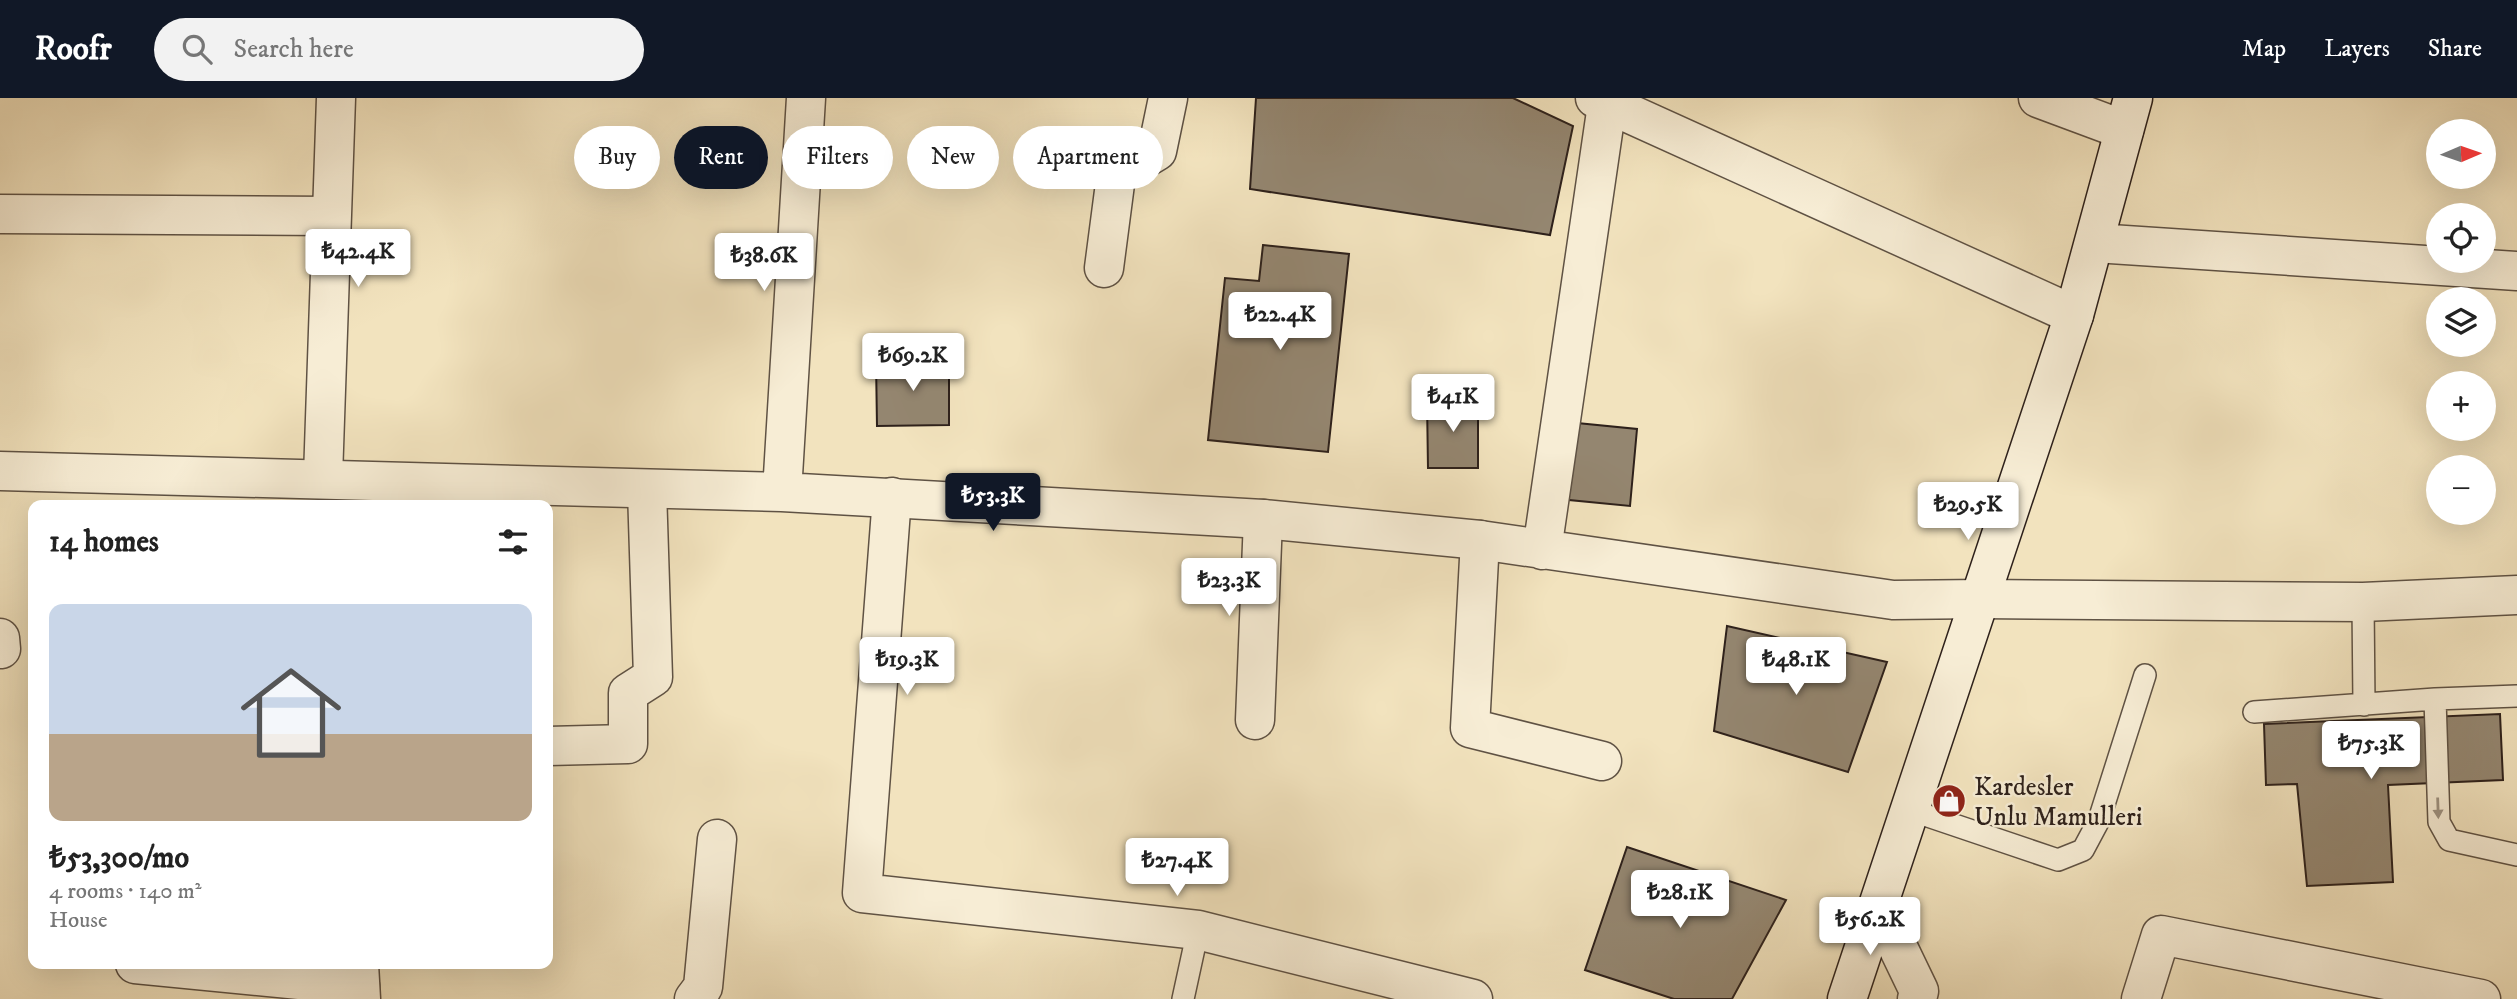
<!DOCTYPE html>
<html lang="en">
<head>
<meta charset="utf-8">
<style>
  body { margin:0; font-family:"IM FELL DW Pica",serif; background:#f2f2f2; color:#222; height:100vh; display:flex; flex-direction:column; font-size:26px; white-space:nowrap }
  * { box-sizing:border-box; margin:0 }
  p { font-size:23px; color:#767676 }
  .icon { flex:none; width:38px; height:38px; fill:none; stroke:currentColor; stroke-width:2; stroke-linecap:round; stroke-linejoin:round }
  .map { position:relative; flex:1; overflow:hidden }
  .sheet { position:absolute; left:28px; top:402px; width:525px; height:469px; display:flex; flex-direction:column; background:#fff; border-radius:14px; box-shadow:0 7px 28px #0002 }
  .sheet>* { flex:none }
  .hud { position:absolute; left:574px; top:28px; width:665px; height:63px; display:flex; gap:14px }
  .needle { width:46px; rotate:88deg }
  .fabs { position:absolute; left:2426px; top:21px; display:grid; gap:14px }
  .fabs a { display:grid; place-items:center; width:70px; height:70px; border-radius:50%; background:#fff; box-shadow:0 7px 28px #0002; font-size:35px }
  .price { position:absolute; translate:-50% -60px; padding:0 16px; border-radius:7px; background:#fff; color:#222; font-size:23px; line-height:46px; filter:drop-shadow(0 2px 4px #0008) }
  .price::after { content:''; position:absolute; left:50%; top:42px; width:21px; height:16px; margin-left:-10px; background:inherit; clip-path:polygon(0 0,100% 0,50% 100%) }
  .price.on { background:#111827; color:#fff }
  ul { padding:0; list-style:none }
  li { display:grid; align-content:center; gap:14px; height:371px; padding:0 21px }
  li span { display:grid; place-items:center; height:217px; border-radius:14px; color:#555 }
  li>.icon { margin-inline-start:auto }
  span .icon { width:126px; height:126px; fill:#fffc; stroke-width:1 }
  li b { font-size:30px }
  h2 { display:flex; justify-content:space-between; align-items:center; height:84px; padding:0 21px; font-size:30px }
  .chip { padding:0 24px; border-radius:32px; background:#fff; box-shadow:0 7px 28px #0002; font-size:24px; line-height:63px }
  .chip.on { background:#111827; color:#fff }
  header { display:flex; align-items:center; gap:42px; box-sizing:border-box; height:98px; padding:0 35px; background:#111827; color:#fff }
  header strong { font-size:33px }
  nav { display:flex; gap:38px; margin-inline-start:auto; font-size:24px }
  .search { width:490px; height:63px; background:#f2f2f2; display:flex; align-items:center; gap:18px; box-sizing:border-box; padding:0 24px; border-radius:38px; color:#767676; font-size:26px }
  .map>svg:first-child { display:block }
  .building { fill:#948670; stroke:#2e211b; stroke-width:2 }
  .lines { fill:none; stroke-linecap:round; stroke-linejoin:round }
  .service-casing { stroke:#5f5244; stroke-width:24 }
  .minor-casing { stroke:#5f5244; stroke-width:41 }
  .tertiary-casing { stroke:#5f5244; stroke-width:41 }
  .secondary-casing { stroke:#2e211b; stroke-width:41 }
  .service { stroke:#f7edd5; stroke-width:21 }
  .minor { stroke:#f7edd5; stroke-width:38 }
  .tertiary { stroke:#f7edd5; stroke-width:38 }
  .secondary { stroke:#f7edd5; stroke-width:38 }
  .oneway { fill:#9d9181 }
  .labels { text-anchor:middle; stroke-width:5; stroke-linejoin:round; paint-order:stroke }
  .poi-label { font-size:26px; fill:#2e211b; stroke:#f7edd5; text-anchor:start }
</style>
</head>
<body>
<header>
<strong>Roofr</strong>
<div class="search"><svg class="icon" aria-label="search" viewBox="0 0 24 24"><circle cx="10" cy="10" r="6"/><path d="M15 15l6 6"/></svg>Search here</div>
<nav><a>Map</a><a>Layers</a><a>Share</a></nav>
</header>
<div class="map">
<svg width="2517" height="901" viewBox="0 0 2517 901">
  <rect width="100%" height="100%" fill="#f2e3be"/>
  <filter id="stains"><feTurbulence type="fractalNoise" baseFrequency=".00286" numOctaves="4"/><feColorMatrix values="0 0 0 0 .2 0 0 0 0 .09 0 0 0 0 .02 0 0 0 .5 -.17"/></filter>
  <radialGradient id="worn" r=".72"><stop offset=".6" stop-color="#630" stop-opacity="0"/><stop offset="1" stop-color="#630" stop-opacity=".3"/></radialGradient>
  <!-- building -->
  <path class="building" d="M 1256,0 L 1513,0 L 1573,28 L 1550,137 L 1250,91 Z
    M 1263,147 L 1349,156 L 1328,354 L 1208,342 L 1225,180 L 1259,183 Z
    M 949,262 L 949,327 L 877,328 L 876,263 Z
    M 1427,302 L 1478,302 L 1478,370 L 1428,370 Z
    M 1567,324 L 1637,331 L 1630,408 L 1559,401 Z
    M 1727,528 L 1887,564 L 1848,674 L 1714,633 Z
    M 2500,616 L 2503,682 L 2388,687 L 2393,784 L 2307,788 L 2297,686 L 2266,687 L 2264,626 Z
    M 1627,749 L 1786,802 L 1732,901 L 1674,901 L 1585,872 Z"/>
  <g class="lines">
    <!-- service casing -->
    <g class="service-casing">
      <path id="service" d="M 2363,504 L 2364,607
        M 2517,598 L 2435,601 L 2439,724 L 2449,742 L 2517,757
        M 2254,614 L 2435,601
        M 1910,712 L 2058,762 L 2083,752 L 2099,722 L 2145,577
        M 1183,901 L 1198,832"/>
    </g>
    <!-- minor casing -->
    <g class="minor-casing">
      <path id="minor" d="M 1595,0 L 2074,217
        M 2038,0 L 2124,32
        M 0,116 L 330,118
        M 2095,145 L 2517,173
        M 1104,170 L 1116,78 L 1157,53 L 1168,0
        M 323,379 L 336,0
        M 892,399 L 862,795 L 1198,832 L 1473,901
        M 1480,442 L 1470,630 L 1602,663
        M 1981,501 L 2363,504 L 2517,497
        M 0,540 L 1,551
        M 1255,622 L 1263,421
        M 548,648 L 628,646 L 628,595 L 653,579 L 647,392
        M 1879,810 L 1919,893 L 1917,901
        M 135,866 L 360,888
        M 694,901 L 703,889 L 717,741
        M 2141,901 L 2161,837 L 2481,901"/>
    </g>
    <!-- tertiary casing -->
    <g class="tertiary-casing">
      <path id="tertiary" d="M 0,373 L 782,394 L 1263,421 L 1480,442 L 1893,502 L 1981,501
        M 782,394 L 806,0
        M 1542,452 L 1608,0
        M 359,866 L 361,901"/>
    </g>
    <!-- secondary casing -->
    <g class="secondary-casing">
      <path id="secondary" d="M 1847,901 L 2074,217 L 2133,0"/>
    </g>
    <!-- service -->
    <use href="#service" class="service"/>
    <!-- minor -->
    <use href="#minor" class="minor"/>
    <!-- tertiary -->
    <use href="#tertiary" class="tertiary"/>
    <!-- secondary -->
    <use href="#secondary" class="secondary"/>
  </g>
  <!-- one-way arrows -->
  <defs><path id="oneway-solid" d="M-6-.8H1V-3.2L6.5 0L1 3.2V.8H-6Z" transform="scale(1.75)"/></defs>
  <use class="oneway" href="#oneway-solid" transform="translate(2438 710) rotate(88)"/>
  <!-- icons -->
  <defs>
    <g id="shop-disc" transform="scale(1.75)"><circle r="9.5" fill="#8f2418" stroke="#f7edd5"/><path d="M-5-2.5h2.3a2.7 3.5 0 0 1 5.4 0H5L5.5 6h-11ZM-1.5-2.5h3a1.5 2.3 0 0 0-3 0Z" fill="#fff"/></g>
  </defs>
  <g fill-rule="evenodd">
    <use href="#shop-disc" x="1949" y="703"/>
  </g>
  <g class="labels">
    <!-- poi labels -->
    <g class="poi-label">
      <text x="1974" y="697">Kardesler<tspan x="1974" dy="30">Unlu Mamulleri</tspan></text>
    </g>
  </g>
  <rect width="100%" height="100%" filter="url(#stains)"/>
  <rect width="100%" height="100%" fill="url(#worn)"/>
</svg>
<div class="fabs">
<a><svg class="needle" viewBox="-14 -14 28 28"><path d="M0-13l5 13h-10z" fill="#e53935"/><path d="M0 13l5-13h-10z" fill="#767676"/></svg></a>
<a><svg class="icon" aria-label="locate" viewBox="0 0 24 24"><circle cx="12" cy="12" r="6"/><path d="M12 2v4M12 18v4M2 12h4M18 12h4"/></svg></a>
<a><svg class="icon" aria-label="layers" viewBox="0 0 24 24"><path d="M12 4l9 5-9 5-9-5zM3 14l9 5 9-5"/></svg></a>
<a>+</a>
<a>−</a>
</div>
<b class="price" style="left:358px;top:191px">₺42.4K</b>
<b class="price" style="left:764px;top:195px">₺38.6K</b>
<b class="price" style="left:1280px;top:254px">₺22.4K</b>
<b class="price" style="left:913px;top:295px">₺69.2K</b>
<b class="price" style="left:1453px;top:336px">₺41K</b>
<b class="price on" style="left:993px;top:435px">₺53.3K</b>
<b class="price" style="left:1968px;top:444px">₺29.5K</b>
<b class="price" style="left:1229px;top:520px">₺23.3K</b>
<b class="price" style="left:907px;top:599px">₺19.3K</b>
<b class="price" style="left:1796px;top:599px">₺48.1K</b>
<b class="price" style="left:2371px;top:683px">₺75.3K</b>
<b class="price" style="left:1177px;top:800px">₺27.4K</b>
<b class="price" style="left:1680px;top:832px">₺28.1K</b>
<b class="price" style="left:1870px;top:859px">₺56.2K</b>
<div class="hud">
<a class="chip">Buy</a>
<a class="chip on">Rent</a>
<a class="chip">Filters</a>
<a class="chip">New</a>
<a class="chip">Apartment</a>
</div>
<section class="sheet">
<h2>14 homes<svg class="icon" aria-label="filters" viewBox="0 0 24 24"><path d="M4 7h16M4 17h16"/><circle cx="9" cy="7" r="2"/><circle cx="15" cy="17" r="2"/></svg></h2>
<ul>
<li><span style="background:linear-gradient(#c9d6e8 60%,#b9a48a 0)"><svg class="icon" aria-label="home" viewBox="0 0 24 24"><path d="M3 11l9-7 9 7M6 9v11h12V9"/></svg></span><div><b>₺53,300/mo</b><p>4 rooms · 140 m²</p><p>House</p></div></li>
</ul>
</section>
</div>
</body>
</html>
